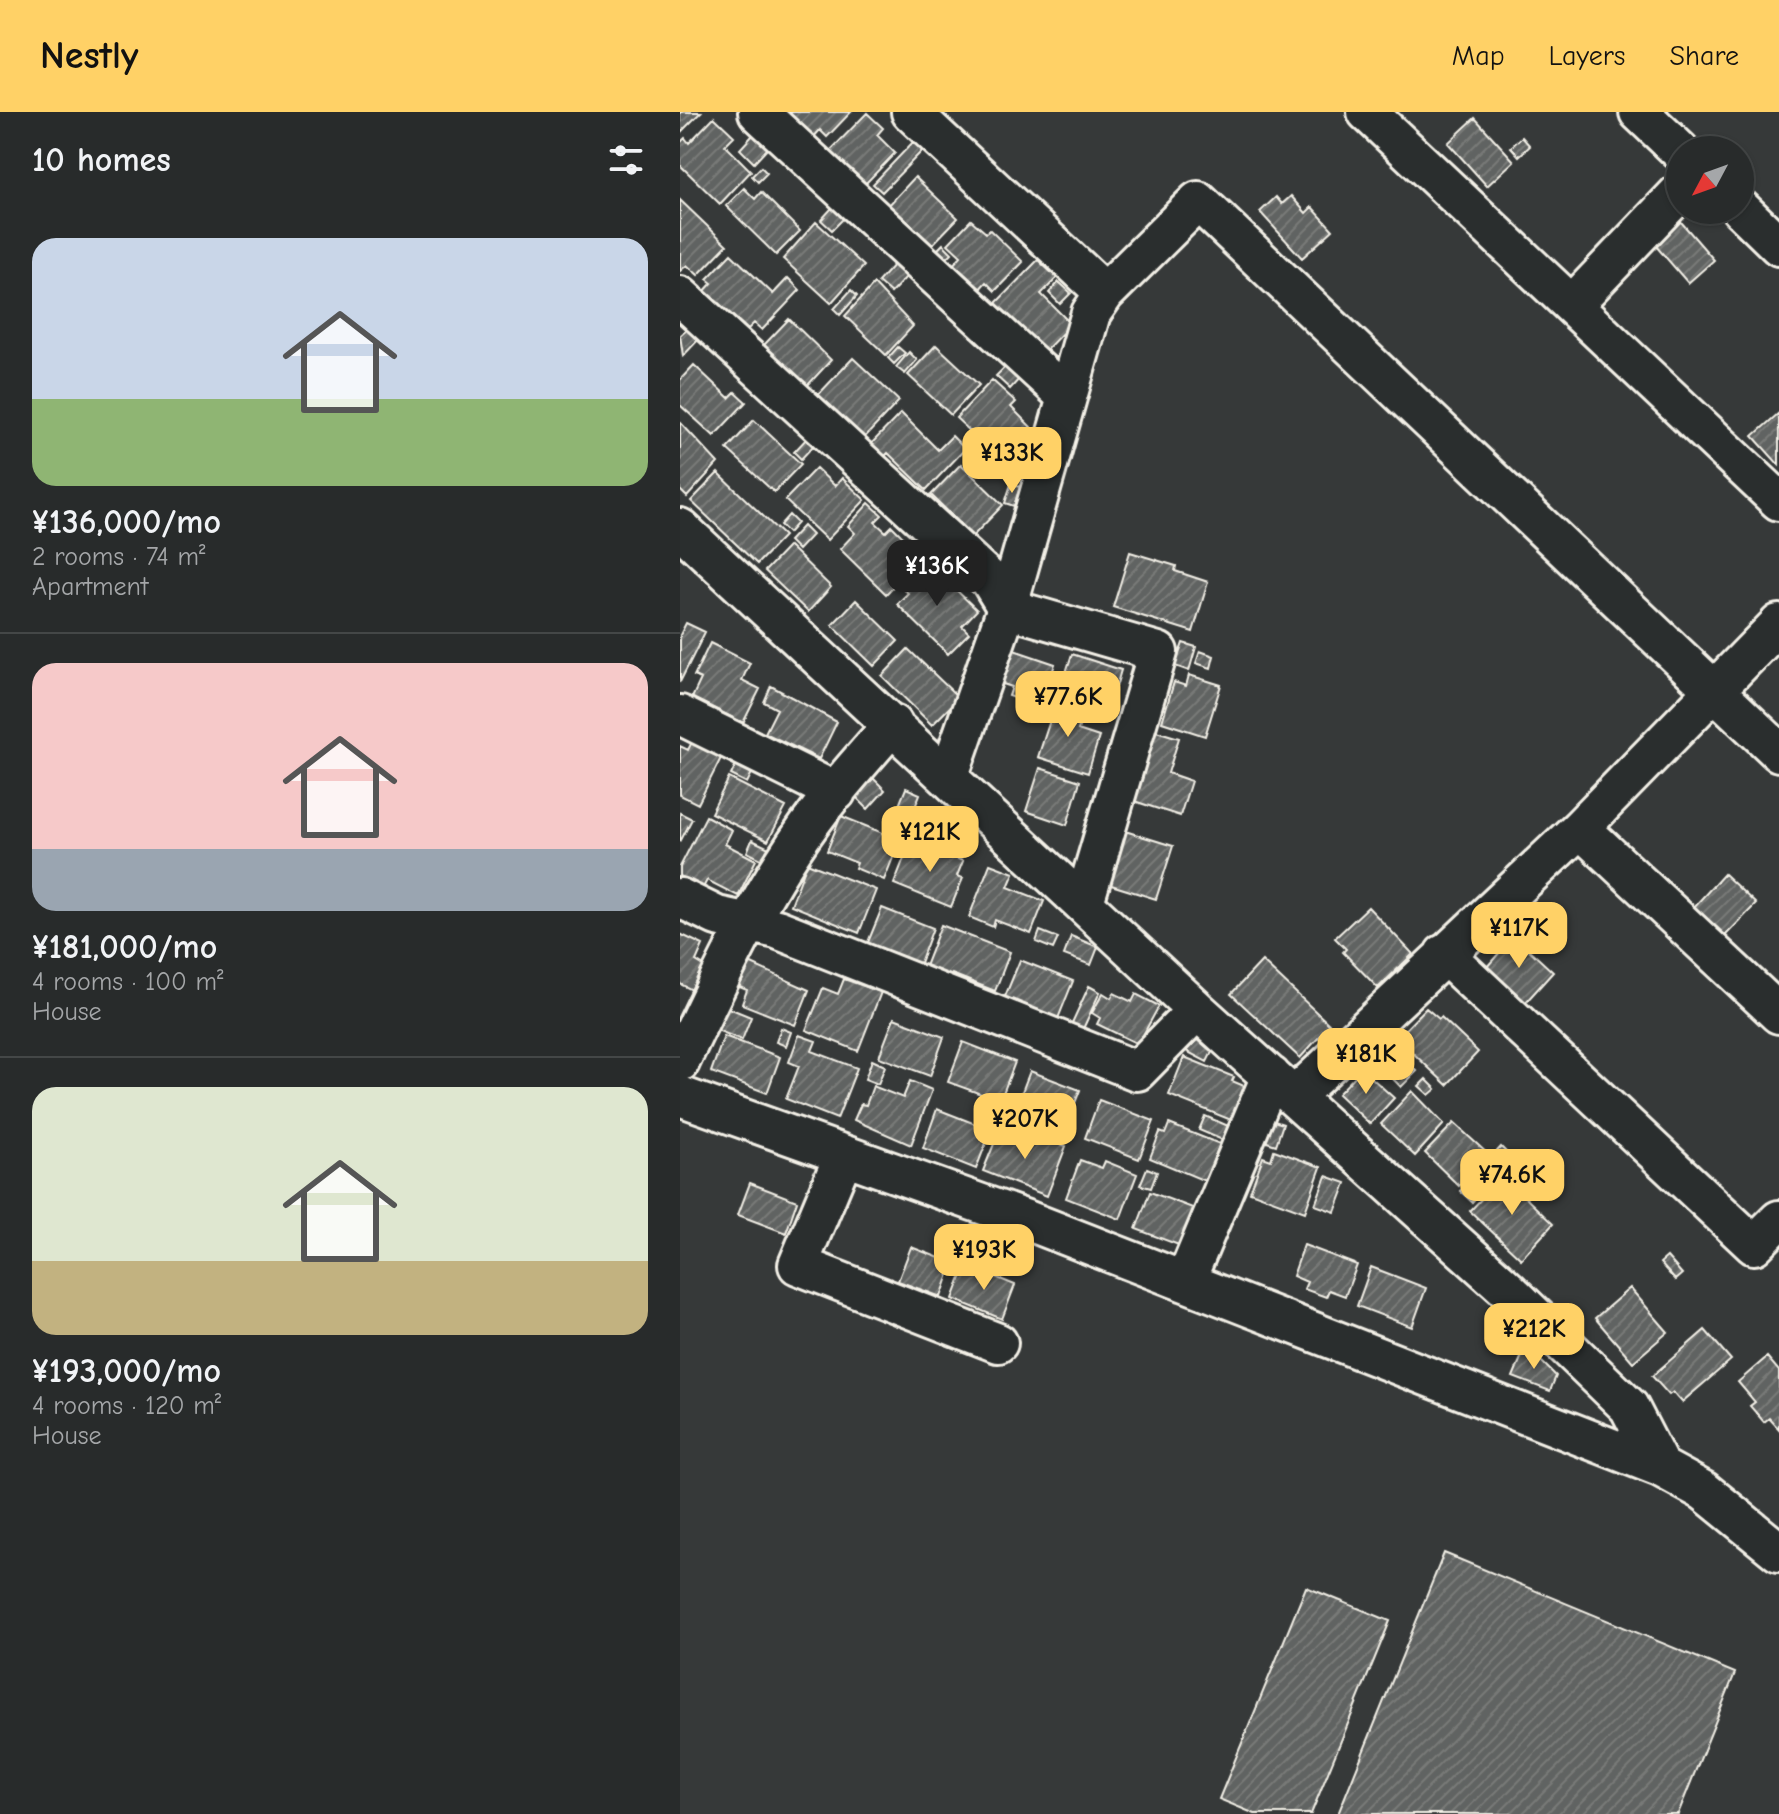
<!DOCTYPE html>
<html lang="en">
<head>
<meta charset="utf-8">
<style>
  body { margin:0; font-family:"Comic Neue",sans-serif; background:#303333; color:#f1f3f6; height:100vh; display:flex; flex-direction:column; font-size:30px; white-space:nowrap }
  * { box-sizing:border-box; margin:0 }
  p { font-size:26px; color:#a5a7a9 }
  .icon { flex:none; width:44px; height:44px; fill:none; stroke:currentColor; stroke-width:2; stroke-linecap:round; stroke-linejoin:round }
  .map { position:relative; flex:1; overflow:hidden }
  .drawer { display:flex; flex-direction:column; background:#282b2b; width:680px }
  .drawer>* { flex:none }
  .needle { width:52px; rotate:229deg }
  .tools { position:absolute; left:986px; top:24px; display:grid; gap:16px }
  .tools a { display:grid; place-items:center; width:88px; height:88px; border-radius:50%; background:#282b2b; box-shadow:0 2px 6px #0004,0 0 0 2px #444747; font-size:40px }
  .price { position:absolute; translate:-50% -68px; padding:0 18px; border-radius:16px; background:#ffd166; color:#111; font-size:26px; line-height:52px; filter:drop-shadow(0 2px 4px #0008) }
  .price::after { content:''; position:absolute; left:50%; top:48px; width:24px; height:18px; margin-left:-12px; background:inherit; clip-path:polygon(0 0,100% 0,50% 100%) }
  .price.on { background:#222; color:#fff }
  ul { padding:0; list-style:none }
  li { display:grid; align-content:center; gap:16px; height:424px; padding:0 32px }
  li+li { border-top:2px solid #444747 }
  li span { display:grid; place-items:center; height:248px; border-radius:24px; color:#555 }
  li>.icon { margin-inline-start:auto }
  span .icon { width:144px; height:144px; fill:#fffc; stroke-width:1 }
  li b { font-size:34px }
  h2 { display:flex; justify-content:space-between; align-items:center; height:96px; padding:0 32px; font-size:34px }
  header { display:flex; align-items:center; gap:48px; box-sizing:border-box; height:112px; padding:0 40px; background:#ffd166; color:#111 }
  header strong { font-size:38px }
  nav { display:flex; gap:44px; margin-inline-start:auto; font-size:28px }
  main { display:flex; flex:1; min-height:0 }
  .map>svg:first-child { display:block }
  .building { fill:url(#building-hatch); stroke:#f4f1e8; stroke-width:2 }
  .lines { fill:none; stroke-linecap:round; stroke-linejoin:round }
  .minor-casing { stroke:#f4f1e8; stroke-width:44 }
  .minor { stroke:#2a2d2e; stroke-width:38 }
</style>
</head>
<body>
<header>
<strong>Nestly</strong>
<nav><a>Map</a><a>Layers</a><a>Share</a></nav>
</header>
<main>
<section class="drawer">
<h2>10 homes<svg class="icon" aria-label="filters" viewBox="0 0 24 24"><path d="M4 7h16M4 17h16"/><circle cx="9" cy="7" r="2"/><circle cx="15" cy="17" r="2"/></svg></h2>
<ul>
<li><span style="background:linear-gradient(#c9d6e8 65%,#8fb573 0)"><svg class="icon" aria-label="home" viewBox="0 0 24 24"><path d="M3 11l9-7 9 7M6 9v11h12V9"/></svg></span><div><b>¥136,000/mo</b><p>2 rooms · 74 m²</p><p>Apartment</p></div></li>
<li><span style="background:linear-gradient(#f6c9c9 75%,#9aa5b1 0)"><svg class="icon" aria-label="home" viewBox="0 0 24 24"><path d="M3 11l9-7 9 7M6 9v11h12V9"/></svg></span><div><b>¥181,000/mo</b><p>4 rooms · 100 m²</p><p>House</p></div></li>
<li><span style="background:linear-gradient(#dfe7d0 70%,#c2b280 0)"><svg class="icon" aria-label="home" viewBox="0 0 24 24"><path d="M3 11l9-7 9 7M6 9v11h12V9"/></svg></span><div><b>¥193,000/mo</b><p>4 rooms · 120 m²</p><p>House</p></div></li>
</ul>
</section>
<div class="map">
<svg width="1099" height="1702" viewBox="0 0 1099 1702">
  <defs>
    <pattern id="building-hatch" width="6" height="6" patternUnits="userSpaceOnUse" patternTransform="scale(2)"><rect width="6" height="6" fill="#616362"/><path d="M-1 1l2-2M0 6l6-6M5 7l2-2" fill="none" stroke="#787a78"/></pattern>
  </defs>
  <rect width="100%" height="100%" fill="#363939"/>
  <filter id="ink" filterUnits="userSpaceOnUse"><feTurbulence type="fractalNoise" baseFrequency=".0125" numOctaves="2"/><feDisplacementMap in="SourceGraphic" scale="16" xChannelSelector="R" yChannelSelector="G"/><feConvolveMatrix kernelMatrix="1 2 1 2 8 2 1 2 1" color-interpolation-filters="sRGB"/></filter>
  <g filter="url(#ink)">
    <!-- building -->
    <path class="building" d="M 0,0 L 21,0 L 0,21 Z
      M 104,0 L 171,0 L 147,25 L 140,18 L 132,27 Z
      M 187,1 L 203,16 L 197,23 L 215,41 L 185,72 L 150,39 Z
      M 34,5 L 54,24 L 45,33 L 71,59 L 40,92 L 0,53 L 0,31 L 5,26 L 9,31 Z
      M 795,6 L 834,49 L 807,74 L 768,31 Z
      M 73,23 L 88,36 L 74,51 L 60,37 Z
      M 842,25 L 850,34 L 839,44 L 831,35 Z
      M 233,30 L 243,38 L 202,80 L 193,72 Z
      M 81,55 L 87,61 L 78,70 L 72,64 Z
      M 235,65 L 278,106 L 249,136 L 207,95 Z
      M 64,76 L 75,87 L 81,80 L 120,119 L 96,143 L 46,94 Z
      M 611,84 L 626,101 L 632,95 L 653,118 L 622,146 L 580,100 L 596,85 L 602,92 Z
      M 0,88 L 47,133 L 18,163 L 7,153 L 0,159 Z
      M 152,96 L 163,107 L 152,118 L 141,108 Z
      M 995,103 L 1034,148 L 1008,171 L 969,126 Z
      M 291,108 L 306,121 L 310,118 L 343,150 L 315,179 L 306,170 L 297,180 L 271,155 L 281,144 L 268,132 Z
      M 136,110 L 184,154 L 151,191 L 103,147 Z
      M 263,132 L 272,141 L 266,147 L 257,138 Z
      M 51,142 L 93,182 L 108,166 L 120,178 L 82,218 L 74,211 L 64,221 L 22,182 L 32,171 L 27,167 Z
      M 358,148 L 377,166 L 361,182 L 391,212 L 363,241 L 314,193 Z
      M 215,151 L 228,163 L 211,181 L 198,170 Z
      M 379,170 L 391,181 L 380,192 L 369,181 Z
      M 194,172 L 233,214 L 206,243 L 165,204 Z
      M 171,178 L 177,184 L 160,203 L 154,197 Z
      M 109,207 L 151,248 L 126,275 L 83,234 Z
      M 9,215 L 20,226 L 3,244 L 0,223 Z
      M 256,233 L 299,273 L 271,303 L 228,263 Z
      M 218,235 L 225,241 L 214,252 L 208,246 Z
      M 229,240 L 237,248 L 225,262 L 216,255 Z
      M 173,246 L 219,289 L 184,326 L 138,283 Z
      M 14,253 L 49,286 L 55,280 L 66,290 L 34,324 L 0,293 L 0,268 Z
      M 327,253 L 340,266 L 330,277 L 316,264 Z
      M 312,268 L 336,290 L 331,295 L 351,315 L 344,323 L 351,330 L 337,345 L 348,356 L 339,365 L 276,306 Z
      M 221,301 L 258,338 L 272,324 L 285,337 L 246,378 L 208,341 L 203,346 L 190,333 Z
      M 1099,301 L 1099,353 L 1073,324 Z
      M 74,308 L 121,352 L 94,380 L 47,337 Z
      M 0,310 L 38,351 L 7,385 L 0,378 Z
      M 127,326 L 135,332 L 121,347 L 114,340 Z
      M 281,352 L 323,393 L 290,427 L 278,416 L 281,412 L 251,383 Z
      M 136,356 L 155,374 L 162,366 L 185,388 L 147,428 L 105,388 Z
      M 38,361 L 104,424 L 77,452 L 11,389 Z
      M 331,372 L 340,375 L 334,394 L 325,391 Z
      M 189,391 L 202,403 L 195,410 L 206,420 L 212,414 L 242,444 L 206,482 L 160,437 L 175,421 L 168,414 Z
      M 109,403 L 117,411 L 108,421 L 100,413 Z
      M 123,414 L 132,423 L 118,438 L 109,429 Z
      M 109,434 L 151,475 L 128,500 L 85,459 Z
      M 450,440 L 496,454 L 495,459 L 528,470 L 513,520 L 433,495 Z
      M 248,451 L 297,498 L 282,514 L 289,521 L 268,542 L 217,492 L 228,481 L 223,477 Z
      M 176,488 L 218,529 L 194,554 L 152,513 Z
      M 6,511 L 25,520 L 0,570 L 0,523 Z
      M 30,531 L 70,551 L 62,568 L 80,577 L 63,611 L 12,586 L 21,567 L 14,564 Z
      M 503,531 L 516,535 L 509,559 L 495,554 Z
      M 228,537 L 279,586 L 252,613 L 202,564 Z
      M 331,537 L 375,552 L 361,595 L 329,584 L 332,575 L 320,571 Z
      M 520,539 L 534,544 L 531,556 L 516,551 Z
      M 392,542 L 441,558 L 434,582 L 422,578 L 418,591 L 380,579 Z
      M 509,563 L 541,573 L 525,624 L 482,610 L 494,570 L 506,574 Z
      M 91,574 L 157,610 L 139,647 L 85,621 L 97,597 L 84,590 Z
      M 377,587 L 405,596 L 398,618 L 419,625 L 408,661 L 358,645 Z
      M 476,619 L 499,626 L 488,661 L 511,669 L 500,704 L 454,689 Z
      M 13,628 L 43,642 L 18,692 L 0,683 L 0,634 L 8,638 Z
      M 59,646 L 75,655 L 67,671 L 51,663 Z
      M 360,656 L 400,669 L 387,713 L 346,699 Z
      M 49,666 L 106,695 L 88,729 L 31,701 Z
      M 193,666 L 205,678 L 188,697 L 176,685 Z
      M 226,676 L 240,682 L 224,724 L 209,718 Z
      M 0,701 L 12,707 L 0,730 Z
      M 26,704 L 52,718 L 45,732 L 76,748 L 58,784 L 27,768 L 23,776 L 0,764 L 0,755 Z
      M 161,704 L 220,728 L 204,768 L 175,756 L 177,751 L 147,739 Z
      M 445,719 L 493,734 L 476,787 L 428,772 Z
      M 72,728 L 89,736 L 83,748 L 67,740 Z
      M 231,728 L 283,749 L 277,764 L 283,766 L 271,795 L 214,772 Z
      M 127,751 L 196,778 L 179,821 L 111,793 Z
      M 310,752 L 334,761 L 328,775 L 364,789 L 351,822 L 315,808 L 313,815 L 289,805 Z
      M 1044,762 L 1076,792 L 1044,825 L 1013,796 Z
      M 688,795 L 733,842 L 698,876 L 663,840 L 666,837 L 655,826 Z
      M 202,796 L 253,816 L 238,856 L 186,835 Z
      M 261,813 L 330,840 L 315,879 L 272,862 L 270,867 L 244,857 Z
      M 360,819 L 378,826 L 373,837 L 356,830 Z
      M 0,822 L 23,833 L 16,849 L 24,854 L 12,878 L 0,872 Z
      M 391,824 L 418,835 L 411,853 L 384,843 Z
      M 834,824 L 873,860 L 845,891 L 806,856 Z
      M 340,848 L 393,869 L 377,909 L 324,887 Z
      M 582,849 L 650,913 L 620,946 L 551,882 Z
      M 67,850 L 129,878 L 115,913 L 62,892 L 67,878 L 57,874 Z
      M 164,867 L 201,880 L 178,939 L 126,918 L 143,876 L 158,882 Z
      M 409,874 L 420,880 L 402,919 L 391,913 Z
      M 423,881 L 431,886 L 434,881 L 452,890 L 456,882 L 479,894 L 458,932 L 417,912 L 420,906 L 412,901 Z
      M 44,894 L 71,905 L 62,928 L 34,917 Z
      M 746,896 L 759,907 L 761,905 L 798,940 L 767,973 L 717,926 Z
      M 214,906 L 264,925 L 250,964 L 199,945 Z
      M 101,916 L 111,920 L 106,934 L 96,930 Z
      M 119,923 L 136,929 L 132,939 L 177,956 L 157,1007 L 106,987 L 119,954 L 109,950 Z
      M 44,924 L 100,945 L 87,981 L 31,960 Z
      M 517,927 L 532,940 L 527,950 L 506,939 Z
      M 283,930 L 335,950 L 320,989 L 268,970 Z
      M 504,945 L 554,965 L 552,969 L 569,976 L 556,1010 L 489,983 Z
      M 192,948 L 205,954 L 198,972 L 185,967 Z
      M 727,950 L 737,959 L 721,975 L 712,966 Z
      M 682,957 L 714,986 L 690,1012 L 658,982 Z
      M 350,959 L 400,978 L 385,1017 L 335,998 Z
      M 746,967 L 756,977 L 749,983 L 739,974 Z
      M 230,969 L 252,978 L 231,1033 L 174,1008 L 181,992 L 186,993 L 193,974 L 223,986 Z
      M 732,979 L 764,1012 L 735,1044 L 701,1012 Z
      M 419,988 L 474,1009 L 459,1047 L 405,1026 Z
      M 257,997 L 311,1018 L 296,1057 L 243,1036 Z
      M 525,1004 L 553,1016 L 547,1030 L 519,1018 Z
      M 591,1008 L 603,1012 L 596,1033 L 584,1029 Z
      M 774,1011 L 809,1043 L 779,1074 L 745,1041 Z
      M 489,1012 L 540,1032 L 525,1069 L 470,1046 L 480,1020 L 485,1022 Z
      M 320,1017 L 359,1032 L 362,1025 L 386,1034 L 367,1084 L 303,1059 Z
      M 821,1035 L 832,1046 L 792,1090 L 780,1079 Z
      M 594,1038 L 641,1055 L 625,1100 L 570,1080 L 583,1045 L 591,1048 Z
      M 400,1048 L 422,1056 L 425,1049 L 457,1062 L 440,1107 L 386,1086 Z
      M 467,1056 L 477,1060 L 471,1076 L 460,1073 Z
      M 646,1064 L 666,1071 L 655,1100 L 635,1093 Z
      M 823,1064 L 873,1112 L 841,1147 L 790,1099 Z
      M 70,1071 L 117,1089 L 106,1121 L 58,1103 Z
      M 470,1080 L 518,1098 L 504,1135 L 456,1117 Z
      M 624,1133 L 677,1153 L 665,1184 L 649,1178 L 646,1185 L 624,1177 L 627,1170 L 613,1164 Z
      M 231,1135 L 273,1151 L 261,1185 L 218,1169 Z
      M 987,1145 L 1002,1162 L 995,1168 L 980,1151 Z
      M 286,1153 L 335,1173 L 322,1207 L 273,1187 Z
      M 691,1155 L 746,1176 L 732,1215 L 677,1194 Z
      M 950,1176 L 988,1220 L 953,1250 L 915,1206 Z
      M 1025,1218 L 1051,1248 L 1002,1290 L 993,1280 L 989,1283 L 972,1264 Z
      M 846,1234 L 876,1264 L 870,1279 L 833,1265 Z
      M 1087,1245 L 1099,1259 L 1099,1317 L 1089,1306 L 1084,1310 L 1070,1294 L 1075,1290 L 1058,1270 Z
      M 764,1441 L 1055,1561 L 998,1702 L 658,1702 Z
      M 626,1475 L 710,1509 L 631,1702 L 575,1702 L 539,1687 Z"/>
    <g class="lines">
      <!-- minor casing -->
      <g class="minor-casing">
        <path id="minor" d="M 78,0 L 386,284
          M 231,0 L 425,181
          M 687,0 L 1099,389
          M 959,0 L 1000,39
          M 1060,96 L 1099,134
          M 0,184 L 310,468 L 327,496 L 478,540 L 404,791
          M 892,193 L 1000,80
          M 0,416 L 517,898 L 827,1177 L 949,1295 L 980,1355
          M 0,603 L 156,680
          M 269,663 L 327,496 L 411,201 L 425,181 L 518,89 L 1099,640
          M 900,716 L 1099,902
          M 0,786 L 37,804 L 97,817 L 457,959 L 517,898
          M 764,842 L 1074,1133 L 1099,1108
          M 0,950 C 41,863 82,774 141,697 C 164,667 189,640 213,612
          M 0,984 L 349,1109 L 980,1355 L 1024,1379 L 1099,1440
          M 614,985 L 900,716 L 1099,512
          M 164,1043 L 118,1153 L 318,1231
          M 505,1170 L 591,964"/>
      </g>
      <!-- minor -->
      <use href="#minor" class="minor"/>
    </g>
  </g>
</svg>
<div class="tools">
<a><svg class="needle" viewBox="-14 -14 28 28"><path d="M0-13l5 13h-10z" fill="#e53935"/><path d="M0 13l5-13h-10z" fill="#a5a7a9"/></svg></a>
</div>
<b class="price" style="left:332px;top:383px">¥133K</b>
<b class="price on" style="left:257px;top:496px">¥136K</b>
<b class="price" style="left:388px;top:627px">¥77.6K</b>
<b class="price" style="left:250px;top:762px">¥121K</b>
<b class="price" style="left:839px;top:858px">¥117K</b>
<b class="price" style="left:686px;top:984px">¥181K</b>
<b class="price" style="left:345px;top:1049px">¥207K</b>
<b class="price" style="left:832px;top:1105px">¥74.6K</b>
<b class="price" style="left:304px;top:1180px">¥193K</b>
<b class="price" style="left:854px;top:1259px">¥212K</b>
</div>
</main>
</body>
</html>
